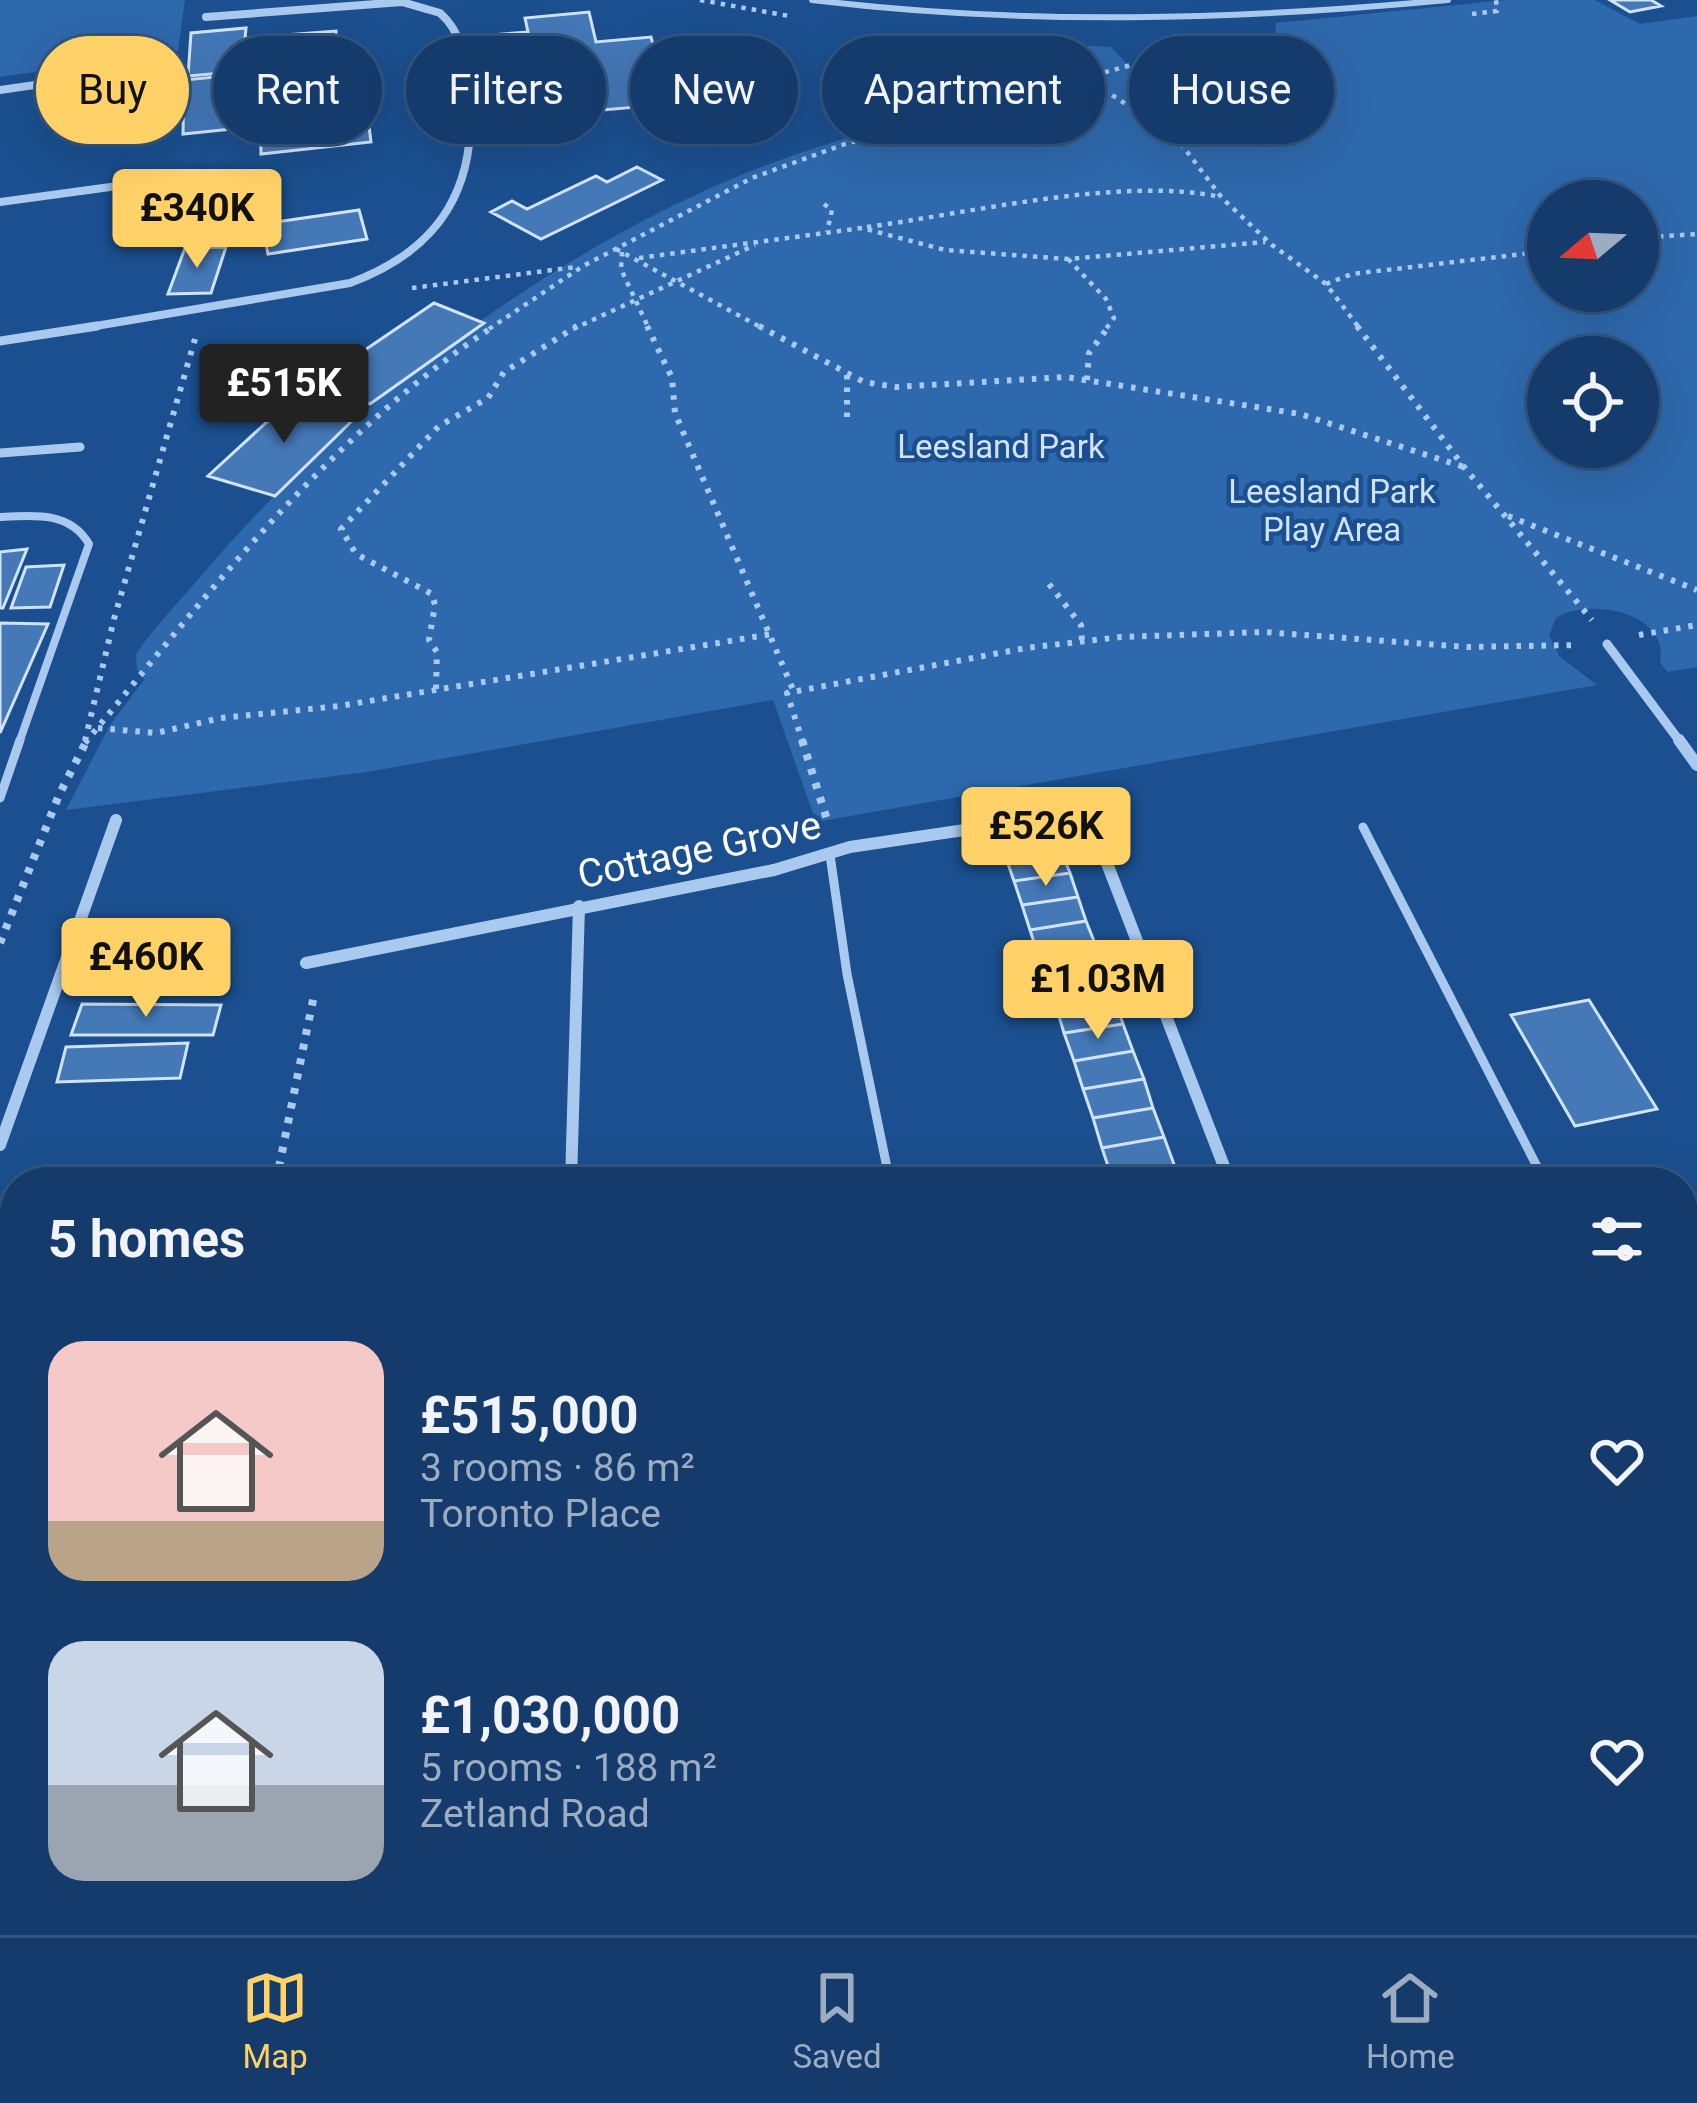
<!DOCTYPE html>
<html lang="en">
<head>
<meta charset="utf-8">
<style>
  body { margin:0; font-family:Roboto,sans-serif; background:#214673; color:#f1f3f6; height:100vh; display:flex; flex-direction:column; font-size:45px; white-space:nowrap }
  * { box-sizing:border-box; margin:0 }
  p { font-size:39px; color:#9dadc1 }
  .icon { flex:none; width:66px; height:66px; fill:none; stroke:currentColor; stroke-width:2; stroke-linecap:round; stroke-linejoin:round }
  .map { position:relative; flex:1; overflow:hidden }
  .sheet { position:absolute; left:0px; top:1167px; width:1698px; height:768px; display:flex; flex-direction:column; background:#143b6b; border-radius:48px 48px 0 0; box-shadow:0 12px 48px #0002,0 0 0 3px #33557e }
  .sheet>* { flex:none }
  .guide { position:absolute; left:36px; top:36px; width:1626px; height:108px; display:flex; gap:24px }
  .needle { width:78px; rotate:251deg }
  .controls { position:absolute; left:1527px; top:180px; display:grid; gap:24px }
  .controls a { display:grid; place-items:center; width:132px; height:132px; border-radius:50%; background:#143b6b; box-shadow:0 12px 48px #0002,0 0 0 3px #33557e; font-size:60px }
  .price { position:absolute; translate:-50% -102px; padding:0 27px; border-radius:12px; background:#ffd166; color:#111; font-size:39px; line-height:78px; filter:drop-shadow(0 3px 6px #0008) }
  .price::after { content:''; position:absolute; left:50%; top:72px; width:36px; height:27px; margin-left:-18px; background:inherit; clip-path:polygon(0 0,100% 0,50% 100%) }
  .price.on { background:#222; color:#fff }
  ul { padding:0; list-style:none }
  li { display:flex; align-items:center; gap:36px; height:300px; padding:0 48px }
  li span { display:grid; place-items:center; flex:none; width:336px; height:240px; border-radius:36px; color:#555 }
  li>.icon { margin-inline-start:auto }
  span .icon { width:144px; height:144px; fill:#fffc; stroke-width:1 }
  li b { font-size:51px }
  h2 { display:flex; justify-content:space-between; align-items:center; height:144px; padding:0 48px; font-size:51px }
  .chip { padding:0 42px; border-radius:54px; background:#143b6b; box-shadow:0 12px 48px #0002,0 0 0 3px #33557e; font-size:42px; line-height:108px }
  .chip.on { background:#ffd166; color:#111 }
  .menu { display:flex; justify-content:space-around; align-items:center; height:168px; border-top:3px solid #33557e; background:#143b6b; font-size:33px; color:#9dadc1 }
  .menu a { display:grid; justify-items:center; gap:6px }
  .menu .on { color:#ffd166 }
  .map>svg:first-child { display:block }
  .green { fill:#2e69ad; fill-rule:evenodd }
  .building { fill:#4478b7; stroke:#cfe3fa; stroke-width:3 }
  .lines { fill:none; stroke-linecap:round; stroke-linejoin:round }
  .path-far3 { stroke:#a9c9ee; stroke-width:4.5; stroke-dasharray:4.5 6; stroke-linecap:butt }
  .path-far2 { stroke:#a9c9ee; stroke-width:6; stroke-dasharray:4.5 8; stroke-linecap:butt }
  .path-far1 { stroke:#a9c9ee; stroke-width:8; stroke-dasharray:6 9; stroke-linecap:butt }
  .path { stroke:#a9c9ee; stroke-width:9; stroke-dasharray:8 12; stroke-linecap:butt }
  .lane-far3 { stroke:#a9c9ee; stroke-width:6 }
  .lane-far2 { stroke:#a9c9ee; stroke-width:8 }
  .lane-far1 { stroke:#a9c9ee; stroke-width:9 }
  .lane { stroke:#a9c9ee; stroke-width:12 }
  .street-far3 { stroke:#a9c9ee; stroke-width:8 }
  .street-far2 { stroke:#a9c9ee; stroke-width:9 }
  .street-far1 { stroke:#a9c9ee; stroke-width:12 }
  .street { stroke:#a9c9ee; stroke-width:15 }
  .tree { fill:#7ea0ca }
  .labels { text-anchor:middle; stroke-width:9; stroke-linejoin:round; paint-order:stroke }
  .far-park-label { font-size:33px; fill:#cfe3fa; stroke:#1b4f8f }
  .street-label { font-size:39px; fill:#fff; stroke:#1b4f8f }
</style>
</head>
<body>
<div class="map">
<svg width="1697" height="1935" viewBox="0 0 1697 1935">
  <rect width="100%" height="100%" fill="#1b4f8f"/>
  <!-- green -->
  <path class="green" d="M 0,0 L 185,0 L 178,51 L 0,77 Z
    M 1505,0 L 1595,0 L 1640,24 L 1697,16 L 1697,667 L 1667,672 L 1660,662 C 1670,612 1588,597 1556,618 L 1549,635 L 1559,656 L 1597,685 L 816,822 L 773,700 L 367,772 L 66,810 L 110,725 L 144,680 L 137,669 L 136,654 C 155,626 179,602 201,576 C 343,408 550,250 756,169 C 850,133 949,109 1045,81 L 1012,55 L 1012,42 L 1111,47 L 1129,66 L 1269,41 L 1275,38 L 1276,23 ZM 1548,201 L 1638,201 L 1638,291 L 1548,291 ZM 1548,357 L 1638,357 L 1638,447 L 1548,447 Z"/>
  <!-- building -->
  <path class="building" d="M 1610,0 L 1651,0 L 1661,6 L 1630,12 Z
    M 589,12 L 596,42 L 651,37 L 670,104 L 502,119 L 489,35 L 528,32 L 525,18 Z
    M 246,28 L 245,38 L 336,31 L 336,63 L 188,76 L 191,33 Z
    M 357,63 L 360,94 L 251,105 L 252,127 L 183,134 L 184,80 Z
    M 321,102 L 321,108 L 349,105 L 352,128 L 369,126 L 371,142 L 261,154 L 260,108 Z
    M 637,167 L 662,180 L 541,239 L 491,212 L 512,201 L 527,209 L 596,176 L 607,182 Z
    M 359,210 L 367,239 L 268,254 L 262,224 Z
    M 226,247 L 211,293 L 168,294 L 185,248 Z
    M 434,303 L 484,323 L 370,404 L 318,382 Z
    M 294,397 L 359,414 L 275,496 L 208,476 Z
    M 27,549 L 3,608 L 0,608 L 0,552 Z
    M 64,565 L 50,607 L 11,608 L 26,567 Z
    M 0,623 L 48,624 L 0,733 Z
    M 1061,850 L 1070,873 L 1014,881 L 1006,858 Z
    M 1070,873 L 1078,897 L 1022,905 L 1014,881 Z
    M 1078,897 L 1086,921 L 1030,930 L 1022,905 Z
    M 1086,921 L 1096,946 L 1038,954 L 1030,930 Z
    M 1096,946 L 1105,971 L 1047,980 L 1038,954 Z
    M 1105,971 L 1114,997 L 1056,1006 L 1047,980 Z
    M 1114,997 L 1123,1024 L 1064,1033 L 1056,1006 Z
    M 1589,1000 L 1657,1109 L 1575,1126 L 1511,1015 Z
    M 82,1004 L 221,1005 L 213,1035 L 71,1035 Z
    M 1123,1024 L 1133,1051 L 1074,1061 L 1064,1033 Z
    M 188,1043 L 180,1078 L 57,1082 L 66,1047 Z
    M 1133,1051 L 1144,1079 L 1083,1089 L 1074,1061 Z
    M 1144,1079 L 1153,1108 L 1093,1118 L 1083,1089 Z
    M 1153,1108 L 1164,1137 L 1102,1148 L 1093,1118 Z
    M 1164,1137 L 1175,1167 L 1112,1178 L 1102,1148 Z
    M 1175,1167 L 1180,1182 L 1114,1182 L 1112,1178 Z
    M 1697,1635 L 1697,1710 L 1683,1681 L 1683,1638 Z
    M 1683,1681 L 1697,1710 L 1697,1730 L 1683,1733 Z
    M 15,1915 L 15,1920 L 39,1920 L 37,1935 L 0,1935 L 1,1919 Z
    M 201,1920 L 255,1920 L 255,1935 L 200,1935 Z
    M 255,1920 L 309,1920 L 310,1935 L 255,1935 Z
    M 320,1920 L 364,1920 L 364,1935 L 310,1935 L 310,1928 L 320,1926 Z
    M 364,1920 L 418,1920 L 419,1935 L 364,1935 Z
    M 418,1920 L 472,1920 L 473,1935 L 419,1935 Z
    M 472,1920 L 520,1920 L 521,1935 L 473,1935 Z
    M 649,1920 L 703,1920 L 705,1935 L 651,1935 Z
    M 703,1920 L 757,1920 L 758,1926 L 705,1935 Z"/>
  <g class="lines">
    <!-- path-far3 -->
    <path class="path-far3" d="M 700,0 L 789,16
      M 1472,14 L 1497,11 L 1496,0
      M 1042,49 L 1176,137 L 1222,198 L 1272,245 L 1326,284 L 1360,329
      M 824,204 L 832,210 L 827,232
      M 867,227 C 971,213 1121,176 1221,197
      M 1638,238 L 1697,234
      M 616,249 L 764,329
      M 622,252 L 621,269 L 649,329
      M 639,258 L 862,228 L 945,250 L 1068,259 L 1265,242
      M 1068,259 L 1106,299 L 1114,318 L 1106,329
      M 1326,284 L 1352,274 L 1548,251
      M 412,288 L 576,267
      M 489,329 L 583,266 L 752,178 L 845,144 L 1189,49
      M 573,329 L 755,245"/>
    <!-- path-far2 -->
    <path class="path-far2" d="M 647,326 L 672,378 L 675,413 L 794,692
      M 759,326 L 864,382 L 896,387 L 1066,377 L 1300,414 L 1464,467
      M 1357,326 L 1464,467 L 1592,620
      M 847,375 L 847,422
      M 1087,380 L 1089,353 L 1109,326
      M 1508,516 L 1697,590
      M 1049,584 L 1081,625 L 1082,642
      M 1639,635 L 1697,625
      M 436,689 L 437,652 L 429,640 L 435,605 L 432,594 L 356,554 L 341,529 L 439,426 L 488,398 L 504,372 L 577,326
      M 98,728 L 156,733 L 221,718 L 339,706 L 772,634
      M 85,741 L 114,619 L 195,339
      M 85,743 C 209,592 329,435 494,326
      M 803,743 L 787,693 L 1026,648 L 1121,637 L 1264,632 L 1467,647 L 1578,645"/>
    <!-- path-far1 -->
    <path class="path-far1" d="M 802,740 L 828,823
      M 0,943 L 59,795 L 87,740
      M 276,1182 L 314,995"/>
    <!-- path -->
    <path class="path" d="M 0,1789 L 15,1786"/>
    <!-- lane-far3 -->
    <path class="lane-far3" d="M 812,0 C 1025,26 1235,20 1448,0"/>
    <!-- lane-far2 -->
    <path class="lane-far2" d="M 0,517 C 33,515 70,511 89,544 L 19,743"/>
    <!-- lane-far1 -->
    <path class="lane-far1" d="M 0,798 L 20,740
      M 1363,827 L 1545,1182
      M 830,855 L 847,974 L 890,1182"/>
    <!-- lane -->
    <path class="lane" d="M 1683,1415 L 1697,1413"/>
    <!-- street-far3 -->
    <path class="street-far3" d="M 0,90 L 90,77
      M 0,202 L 213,173
      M 78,329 L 350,283 C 442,249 479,185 469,89 C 466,61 462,32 440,13 L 402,2 L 206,17"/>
    <!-- street-far2 -->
    <path class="street-far2" d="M 0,341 L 97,326
      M 0,453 L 80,447
      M 1607,644 L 1681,743"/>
    <!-- street-far1 -->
    <path class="street-far1" d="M 1679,740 L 1697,765
      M 306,963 L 774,870 L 850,847 L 1052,817 L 1082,821 L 1098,840 L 1230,1182
      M 0,1145 L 116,820
      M 571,1182 L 579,906"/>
    <!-- street -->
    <path class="street" d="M 1683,1815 L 1697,1812
      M 578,1920 L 579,1935
      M 1236,1920 L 1241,1935
      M 1155,1935 L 1217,1920"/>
  </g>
  <!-- trees -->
  <circle class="tree" cx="162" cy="67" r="10"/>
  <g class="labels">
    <!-- far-park labels -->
    <g class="far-park-label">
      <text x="1001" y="458">Leesland Park</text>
      <text x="1332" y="503">Leesland Park<tspan x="1332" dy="38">Play Area</tspan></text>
    </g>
    <!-- street labels -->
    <g class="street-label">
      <text transform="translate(699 849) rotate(-12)" y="14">Cottage Grove</text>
    </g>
  </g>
</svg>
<div class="controls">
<a><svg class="needle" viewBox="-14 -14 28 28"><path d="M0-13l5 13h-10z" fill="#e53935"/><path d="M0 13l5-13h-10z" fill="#9dadc1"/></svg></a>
<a><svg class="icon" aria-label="locate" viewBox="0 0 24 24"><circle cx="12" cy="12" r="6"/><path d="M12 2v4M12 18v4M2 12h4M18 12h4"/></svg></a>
</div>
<b class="price" style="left:197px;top:271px">£340K</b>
<b class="price on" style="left:284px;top:446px">£515K</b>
<b class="price" style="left:1046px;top:889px">£526K</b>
<b class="price" style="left:146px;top:1020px">£460K</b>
<b class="price" style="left:1098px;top:1042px">£1.03M</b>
<div class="guide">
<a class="chip on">Buy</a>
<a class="chip">Rent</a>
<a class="chip">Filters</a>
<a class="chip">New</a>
<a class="chip">Apartment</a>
<a class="chip">House</a>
</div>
<section class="sheet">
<h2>5 homes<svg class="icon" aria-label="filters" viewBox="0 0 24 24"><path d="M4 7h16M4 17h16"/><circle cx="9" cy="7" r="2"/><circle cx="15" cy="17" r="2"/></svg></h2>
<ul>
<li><span style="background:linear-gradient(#f6c9c9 75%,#b9a48a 0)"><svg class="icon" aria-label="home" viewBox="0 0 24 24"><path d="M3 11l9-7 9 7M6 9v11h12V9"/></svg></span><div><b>£515,000</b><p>3 rooms · 86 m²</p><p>Toronto Place</p></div><svg class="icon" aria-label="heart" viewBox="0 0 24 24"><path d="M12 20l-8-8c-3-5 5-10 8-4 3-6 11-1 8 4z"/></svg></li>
<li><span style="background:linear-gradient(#c9d6e8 60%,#9aa5b1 0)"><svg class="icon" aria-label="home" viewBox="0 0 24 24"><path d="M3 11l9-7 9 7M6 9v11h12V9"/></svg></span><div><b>£1,030,000</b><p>5 rooms · 188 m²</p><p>Zetland Road</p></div><svg class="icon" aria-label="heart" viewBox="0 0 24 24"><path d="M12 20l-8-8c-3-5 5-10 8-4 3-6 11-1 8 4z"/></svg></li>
</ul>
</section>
</div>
<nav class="menu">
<a class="on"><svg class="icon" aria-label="map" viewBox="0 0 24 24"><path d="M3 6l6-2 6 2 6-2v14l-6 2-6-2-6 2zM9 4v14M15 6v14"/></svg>Map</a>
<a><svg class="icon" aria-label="saved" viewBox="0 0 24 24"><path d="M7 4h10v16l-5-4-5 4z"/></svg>Saved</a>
<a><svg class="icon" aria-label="home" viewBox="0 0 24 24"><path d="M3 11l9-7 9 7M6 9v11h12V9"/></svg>Home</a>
</nav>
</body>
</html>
